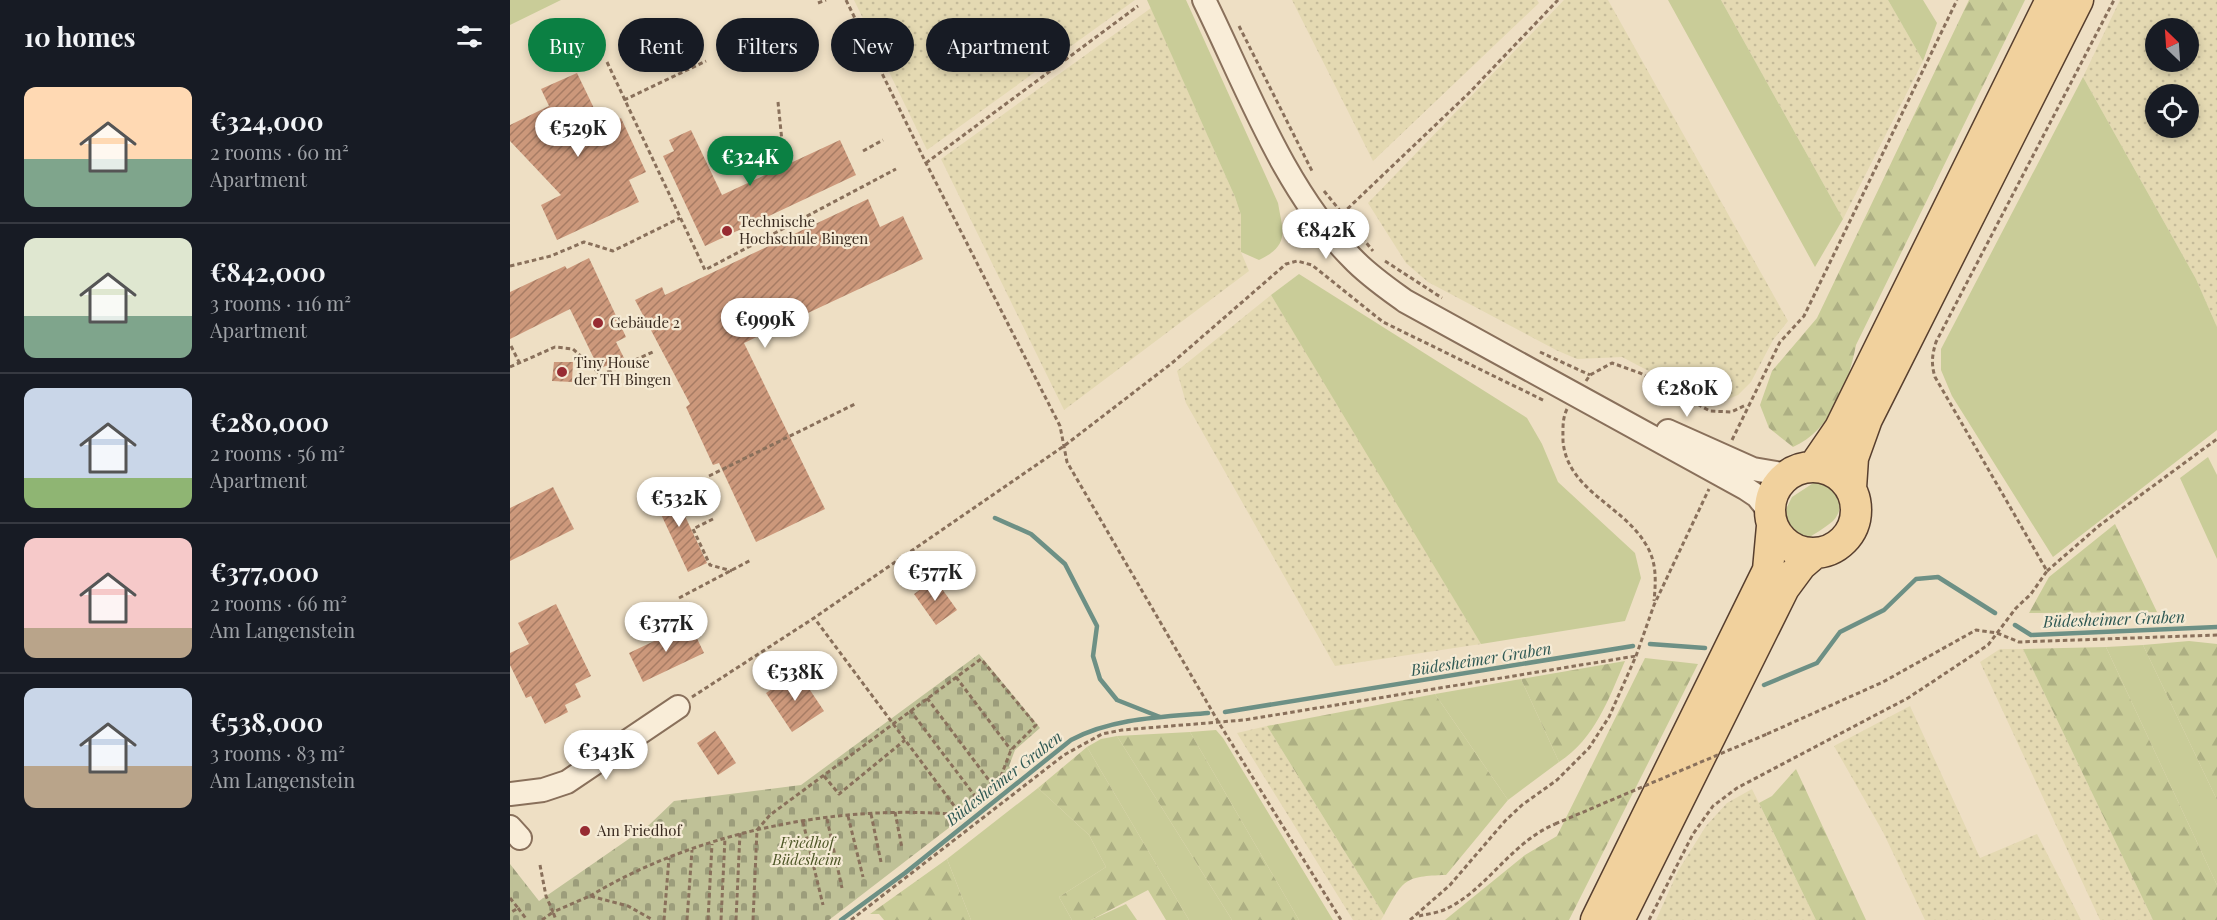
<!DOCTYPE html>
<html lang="en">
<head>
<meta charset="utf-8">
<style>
  body { margin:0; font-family:"Playfair Display",serif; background:#20242c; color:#f1f3f6; height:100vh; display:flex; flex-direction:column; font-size:22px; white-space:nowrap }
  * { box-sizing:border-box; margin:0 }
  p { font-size:20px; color:#9ea1a6 }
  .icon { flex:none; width:33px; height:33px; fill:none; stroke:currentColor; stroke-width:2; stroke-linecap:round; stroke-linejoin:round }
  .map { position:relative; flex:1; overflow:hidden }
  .details { display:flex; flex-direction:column; background:#171b24; width:510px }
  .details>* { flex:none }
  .hud { position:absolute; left:18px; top:18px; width:570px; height:54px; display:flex; gap:12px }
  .needle { width:39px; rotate:335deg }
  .buttons { position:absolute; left:1635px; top:18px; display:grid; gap:12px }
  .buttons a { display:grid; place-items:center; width:54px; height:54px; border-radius:50%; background:#171b24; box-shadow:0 3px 9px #0003; font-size:30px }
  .price { position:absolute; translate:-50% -51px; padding:0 14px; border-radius:21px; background:#fff; color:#222; font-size:20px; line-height:39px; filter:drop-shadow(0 2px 3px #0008) }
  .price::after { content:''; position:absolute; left:50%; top:36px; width:18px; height:14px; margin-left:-9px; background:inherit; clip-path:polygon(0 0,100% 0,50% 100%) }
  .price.current { background:#0b8043; color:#fff }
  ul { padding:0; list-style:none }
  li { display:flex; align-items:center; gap:18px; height:150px; padding:0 24px }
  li+li { border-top:2px solid #363941 }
  li span { display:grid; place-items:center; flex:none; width:168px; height:120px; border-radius:12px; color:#555 }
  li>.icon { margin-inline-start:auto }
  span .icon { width:72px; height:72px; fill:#fffc; stroke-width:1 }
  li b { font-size:26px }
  h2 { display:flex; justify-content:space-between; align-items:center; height:72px; padding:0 24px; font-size:26px }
  .pill { padding:0 21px; border-radius:27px; background:#171b24; box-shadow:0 3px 9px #0003; font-size:21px; line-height:54px }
  .pill.current { background:#0b8043; color:#fff }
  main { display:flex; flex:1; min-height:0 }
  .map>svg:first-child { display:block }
  .farmland { fill:url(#farmland-dots); fill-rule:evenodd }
  .grass { fill:#c9cc98 }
  .forest { fill:url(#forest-firs) }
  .cemetery { fill:url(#cemetery-stones) }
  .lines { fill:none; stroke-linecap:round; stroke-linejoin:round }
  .stream { stroke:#6d9085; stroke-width:4.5 }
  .building { fill:url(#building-hatch) }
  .minor-casing { stroke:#89705b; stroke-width:26 }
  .major-casing { stroke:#573f2f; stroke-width:33 }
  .path { stroke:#89705b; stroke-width:3; stroke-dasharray:4.5 3; stroke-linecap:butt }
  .minor { stroke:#f9edd8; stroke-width:22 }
  .major { stroke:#f1d19d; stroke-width:30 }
  .path-bridge { stroke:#89705b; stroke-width:3; stroke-dasharray:4.5 3; stroke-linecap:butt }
  .poi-dot { fill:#972b32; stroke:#f5ead4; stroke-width:2 }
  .labels { text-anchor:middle; stroke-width:4.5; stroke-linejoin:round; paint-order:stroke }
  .poi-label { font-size:15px; fill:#392a1f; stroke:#f5ead4; text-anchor:start }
  .park-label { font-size:15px; font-style:italic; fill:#4c5525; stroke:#f5ead4 }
  .water-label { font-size:16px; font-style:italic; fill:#2e5853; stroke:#f5ead4 }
</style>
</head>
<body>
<main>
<section class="details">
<h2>10 homes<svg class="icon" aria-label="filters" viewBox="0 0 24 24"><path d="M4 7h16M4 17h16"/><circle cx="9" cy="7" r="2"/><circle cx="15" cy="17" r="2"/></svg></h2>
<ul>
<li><span style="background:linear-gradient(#ffd9b3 60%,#7fa58c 0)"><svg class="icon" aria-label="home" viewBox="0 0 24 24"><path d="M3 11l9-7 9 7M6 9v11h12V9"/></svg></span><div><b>€324,000</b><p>2 rooms · 60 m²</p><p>Apartment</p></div></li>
<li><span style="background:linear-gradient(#dfe7d0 65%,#7fa58c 0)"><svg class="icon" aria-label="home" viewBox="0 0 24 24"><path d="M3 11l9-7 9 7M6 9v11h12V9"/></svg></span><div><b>€842,000</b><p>3 rooms · 116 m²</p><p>Apartment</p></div></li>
<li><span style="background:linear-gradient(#c9d6e8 75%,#8fb573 0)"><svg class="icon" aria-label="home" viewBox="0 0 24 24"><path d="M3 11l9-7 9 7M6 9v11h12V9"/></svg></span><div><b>€280,000</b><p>2 rooms · 56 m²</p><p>Apartment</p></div></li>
<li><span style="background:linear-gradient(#f6c9c9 75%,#b9a48a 0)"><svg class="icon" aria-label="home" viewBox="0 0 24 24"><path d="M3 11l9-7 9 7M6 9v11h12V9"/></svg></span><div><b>€377,000</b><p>2 rooms · 66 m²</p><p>Am Langenstein</p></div></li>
<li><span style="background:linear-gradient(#c9d6e8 65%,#b9a48a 0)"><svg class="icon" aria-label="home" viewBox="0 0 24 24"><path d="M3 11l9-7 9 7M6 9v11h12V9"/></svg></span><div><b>€538,000</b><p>3 rooms · 83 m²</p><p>Am Langenstein</p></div></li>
</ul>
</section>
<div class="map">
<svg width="1707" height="920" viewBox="0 0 1707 920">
  <defs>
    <pattern id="farmland-dots" width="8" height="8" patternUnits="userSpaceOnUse" patternTransform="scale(1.5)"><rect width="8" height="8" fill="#e4d9b2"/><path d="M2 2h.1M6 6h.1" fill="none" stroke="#c4ba99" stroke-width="1.8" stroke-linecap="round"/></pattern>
    <pattern id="forest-firs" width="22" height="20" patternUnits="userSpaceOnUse" patternTransform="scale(1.5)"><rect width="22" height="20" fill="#c9cc98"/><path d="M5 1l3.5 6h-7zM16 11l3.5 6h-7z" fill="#adaf83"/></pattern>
    <pattern id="cemetery-stones" width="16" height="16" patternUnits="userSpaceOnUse" patternTransform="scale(1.5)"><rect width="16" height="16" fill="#bfc197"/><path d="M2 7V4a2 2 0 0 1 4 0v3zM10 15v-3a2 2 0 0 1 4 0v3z" fill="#9c9d7b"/></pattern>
    <pattern id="building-hatch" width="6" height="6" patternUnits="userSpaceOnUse" patternTransform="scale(1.5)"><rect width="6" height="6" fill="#cc987b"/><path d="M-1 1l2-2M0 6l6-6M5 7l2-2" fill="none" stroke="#a77c64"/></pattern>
  </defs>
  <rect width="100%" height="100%" fill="#eedfc4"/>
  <!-- farmland -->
  <path class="farmland" d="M 344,0 L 625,0 L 417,150 Z
    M 782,0 L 1027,0 L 1029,3 L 863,161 Z
    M 1054,0 L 1098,0 L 1278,321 L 1263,340 L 1241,382 L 1228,395 L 1211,402 L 1196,401 L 1112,357 L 1067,359 L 1046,350 L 918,282 L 896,263 L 858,203 Z
    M 1211,0 L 1378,0 L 1413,61 L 1333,219 Z
    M 1610,0 L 1707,0 L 1707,327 L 1686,279 L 1573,77 ZM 1646,28 L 1678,28 L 1678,62 L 1646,62 ZM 1646,94 L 1678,94 L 1678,128 L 1646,128 Z
    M 641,8 L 725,197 L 731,215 L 731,252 L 739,271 L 554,410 L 431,159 Z
    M 761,295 L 847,436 L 971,644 L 825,666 L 676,403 L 667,371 Z
    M 1490,649 L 1513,649 L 1643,920 L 1590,920 L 1470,662 Z
    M 1400,706 L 1470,858 L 1527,834 L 1571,920 L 1415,920 L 1373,832 L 1324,746 Z
    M 757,726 L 874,915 L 871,920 L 843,920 L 727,733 Z
    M 1242,789 L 1306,920 L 1146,920 L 1168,871 L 1196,826 L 1217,803 Z"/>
  <!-- grass -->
  <path class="grass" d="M 0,0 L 51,0 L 0,25 Z
    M 637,0 L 676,0 L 768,203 C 773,232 780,245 749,260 L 731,252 L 731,215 L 725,197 Z
    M 1158,0 L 1211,0 L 1333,219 L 1305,267 Z
    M 1378,0 L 1413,0 L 1427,23 L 1413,61 Z
    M 1573,77 L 1686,279 L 1707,327 L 1707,430 L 1543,557 L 1442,396 L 1431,370 L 1431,349 Z
    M 789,274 L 1017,418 L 1032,444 L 1048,482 L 1125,553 L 1131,578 L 1115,621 L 971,644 L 761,295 Z
    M 1698,457 L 1707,475 L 1707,559 L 1670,478 Z
    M 1311,478 C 1328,483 1337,507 1323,521 C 1315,528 1304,534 1295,540 L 1280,530 L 1275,511 L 1282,497 Z
    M 1633,645 L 1707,800 L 1707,885 L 1596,647 Z
    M 1011,679 L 1049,762 L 998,800 L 925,694 Z
    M 706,730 L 713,738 L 823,920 L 789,920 L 680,732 Z
    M 607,736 L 722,920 L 679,920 L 577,747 L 591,739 Z
    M 528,788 L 579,835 L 596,867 L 549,897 L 562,920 L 461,920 L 437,859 Z
    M 616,904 L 627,920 L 581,920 Z"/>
  <!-- forest -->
  <path class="forest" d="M 1459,0 L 1515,0 L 1346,345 C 1339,382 1321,431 1283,447 L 1259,428 L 1250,405 L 1262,371 L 1307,318 Z
    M 1605,524 L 1647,612 L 1519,613 L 1539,577 Z
    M 1679,641 L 1707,644 L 1707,800 L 1633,645 Z
    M 1596,647 L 1707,885 L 1707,920 L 1643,920 L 1513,649 Z
    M 1135,658 L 1188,664 L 1059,920 L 935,920 L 1015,855 L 1047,836 Z
    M 1115,661 C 1099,698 1085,739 1049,762 L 1011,679 Z
    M 925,694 L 998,800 L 936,875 C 894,876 893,880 874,915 L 757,726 Z
    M 680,732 L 789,920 L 722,920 L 607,736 Z
    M 577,747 L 679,920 L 656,920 L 638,890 L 581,920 L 562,920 L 549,897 L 596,867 L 579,835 L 528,788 Z
    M 1286,769 L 1356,920 L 1306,920 L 1249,803 L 1262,796 Z
    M 437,859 L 461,920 L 374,920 L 369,914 L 360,914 Z"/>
  <!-- cemetery -->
  <path class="cemetery" d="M 469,654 L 530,728 L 505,750 L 499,766 L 505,777 L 319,920 L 0,920 L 0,864 L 29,901 L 139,825 L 164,801 L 291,785 Z"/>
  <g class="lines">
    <!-- stream -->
    <path class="stream" d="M 485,518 L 521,534 L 555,564 L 587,626 L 583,656 L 590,679 L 607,700 L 650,717
      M 1505,625 L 1521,635 L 1707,627
      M 1140,644 L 1195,648
      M 1254,685 L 1307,663 L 1330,632 L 1374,610 L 1406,579 L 1428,577 L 1485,613
      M 715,712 L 1123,646
      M 331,920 L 395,873 L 561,740 C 602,718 652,717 698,713"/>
  </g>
  <!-- building -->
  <path class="building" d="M 67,73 L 93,127 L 111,118 L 136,172 L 119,180 L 129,202 L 47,240 L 31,205 L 51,195 L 0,141 L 0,125 L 39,106 L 31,89 Z
    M 181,130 L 212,195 L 330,140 L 346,175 L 195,246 L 153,156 L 164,151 L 159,140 Z
    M 358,199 L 370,227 L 393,216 L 413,259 L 234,343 L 315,509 L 246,542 L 209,463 L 203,465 L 176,407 L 180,404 L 125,300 L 152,287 L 155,295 Z
    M 79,258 L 116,337 L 106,342 L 114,358 L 89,369 L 60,309 L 0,339 L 0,292 L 55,266 L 57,269 Z
    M 44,362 L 63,362 L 62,382 L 42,381 Z
    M 160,484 L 197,563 L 178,572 L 141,493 Z
    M 43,487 L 64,529 L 0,561 L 0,508 Z
    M 425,579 L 447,610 L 426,625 L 404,594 Z
    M 46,604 L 81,676 L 65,684 L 71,697 L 55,705 L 58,712 L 35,724 L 21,696 L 16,698 L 0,665 L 0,653 L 19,644 L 8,623 Z
    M 180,624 L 194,653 L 133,682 L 119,653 Z
    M 288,672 L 314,711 L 282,732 L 256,693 Z
    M 205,731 L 226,763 L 208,775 L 187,743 Z"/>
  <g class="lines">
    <!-- minor casing -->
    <g class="minor-casing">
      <path id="minor" d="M 694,0 C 736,85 774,190 842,258 C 858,275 877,288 895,301 L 1235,488 L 1247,496 L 1259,511
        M 1158,431 L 1243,469 L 1277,475
        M 0,794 L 33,790 L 57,782 L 168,707
        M 0,827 L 10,838"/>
    </g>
    <!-- major casing -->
    <g class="major-casing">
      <path id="major" d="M 1304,466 L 1330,428 L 1541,0
        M1260 510a43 43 0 1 1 86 0a43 43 0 1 1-86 0Z
        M 1341,488 L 1343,458 L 1357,419 L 1568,0
        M 1086,920 L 1258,570 L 1262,526
        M 1109,920 L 1274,588 L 1291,565 L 1305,553"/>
    </g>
    <!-- path -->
    <path class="path" d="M 336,0 L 416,163 L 550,426 L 557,462 L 709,723 L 831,920
      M 308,3 L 316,0
      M 729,26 L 803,173
      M 97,62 L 195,270 L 386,169
      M 114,100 L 196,61
      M 268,102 L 274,161
      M 353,151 L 373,140
      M 416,163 L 628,6
      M 814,191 L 863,251
      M 832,214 L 958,94 L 1048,0
      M 875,261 L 932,298
      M 0,266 L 41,256 L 74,242 L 103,251 L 170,218
      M 1,346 L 9,362
      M 1030,352 L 1080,375
      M 0,367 L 45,347 L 63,349 L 91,375 L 143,352
      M 1076,381 L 1080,375 L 1102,363 L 1130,373 L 1200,411 L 1221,412 L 1236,405
      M 1057,409 C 1052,419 1053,430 1053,441 C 1057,490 1112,505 1135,543 C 1147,561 1146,580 1144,601
      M 1222,440 L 1270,342 L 1294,316 L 1447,0
      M 199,476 L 345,404
      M 203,519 L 183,529 L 200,565 L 222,571
      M 1537,571 L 1590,525 L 1707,439
      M 169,598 L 241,560
      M 446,677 L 501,750
      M 182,697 L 304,618 L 554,446 L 662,363 L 776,264 L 787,261 L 802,265 L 873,322 L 1035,401
      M 417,698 L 484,787
      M 400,710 L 468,800
      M 1257,734 L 1373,682 L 1466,630 L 1487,633 L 1509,642 L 1707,635
      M 314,776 L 329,794 L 395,740
      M 385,812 L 392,848
      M 361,814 L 371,862
      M 338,816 L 353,877
      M 317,819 L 332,888
      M 293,822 L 313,905
      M 30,865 L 36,896 L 43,912 L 80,896 L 118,906 L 143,920
      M 80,896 C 186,832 329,803 451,815 L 305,619
      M 0,898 L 8,908 L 0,913
      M 8,908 L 17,920
      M 909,916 C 917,914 928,913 936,909 C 978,889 999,844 1045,824
      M 32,920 L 43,912 L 46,920
      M 154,920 L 159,858
      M 177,920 L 182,850
      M 198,920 L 202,844
      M 211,920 L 215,838
      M 226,920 L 230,833
      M 243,920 L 247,830 L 260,815 L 471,659 L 526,725 L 501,750 L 491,776 L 484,787 L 452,814
      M 341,920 L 554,755 L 592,734 L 612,730 L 734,720 L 1126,656
      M 900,920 L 940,885 L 995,821 L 1012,805 L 1047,780 L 1079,748 L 1099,717 L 1126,656 L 1144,605 L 1199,489
      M 1139,920 L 1183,834 L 1203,806 L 1227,788 L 1398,698 L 1478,645 L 1506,608 L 1521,594 L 1537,571 L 1425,377 C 1421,364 1422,355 1426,342 L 1604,0"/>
    <!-- minor -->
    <use href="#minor" class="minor"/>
    <!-- major -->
    <use href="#major" class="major"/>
    <!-- path-bridge -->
    <path class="path-bridge" d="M 1045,824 L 1257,734"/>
  </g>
  <!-- markers -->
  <g class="poi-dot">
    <circle cx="217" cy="231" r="6"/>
    <circle cx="88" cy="323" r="6"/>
    <circle cx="52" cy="372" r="6"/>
    <circle cx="75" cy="831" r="6"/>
  </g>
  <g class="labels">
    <!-- poi labels -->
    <g class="poi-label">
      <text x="229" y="227">Technische<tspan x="229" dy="17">Hochschule Bingen</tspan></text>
      <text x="100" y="328">Gebäude 2</text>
      <text x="64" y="368">Tiny House<tspan x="64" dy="17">der TH Bingen</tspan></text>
      <text x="87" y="836">Am Friedhof</text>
    </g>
    <!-- park labels -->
    <g class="park-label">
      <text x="297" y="848">Friedhof<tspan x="297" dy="17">Büdesheim</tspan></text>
    </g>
    <!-- water labels -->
    <g class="water-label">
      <text transform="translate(1604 619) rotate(-2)" y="6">Büdesheimer Graben</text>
      <text transform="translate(971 659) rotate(-9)" y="6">Büdesheimer Graben</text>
      <text transform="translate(494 778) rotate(-38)" y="6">Büdesheimer Graben</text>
    </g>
  </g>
</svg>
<div class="buttons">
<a><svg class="needle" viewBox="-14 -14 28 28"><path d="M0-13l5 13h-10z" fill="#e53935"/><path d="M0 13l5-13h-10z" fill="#9ea1a6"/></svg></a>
<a><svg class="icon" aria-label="locate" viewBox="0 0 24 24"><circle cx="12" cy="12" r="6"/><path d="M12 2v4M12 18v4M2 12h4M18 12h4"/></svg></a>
</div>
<b class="price" style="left:68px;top:158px">€529K</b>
<b class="price current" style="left:240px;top:187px">€324K</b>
<b class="price" style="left:816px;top:260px">€842K</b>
<b class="price" style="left:255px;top:349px">€999K</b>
<b class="price" style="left:1177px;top:418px">€280K</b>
<b class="price" style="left:169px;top:528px">€532K</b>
<b class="price" style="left:425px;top:602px">€577K</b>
<b class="price" style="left:156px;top:653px">€377K</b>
<b class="price" style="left:285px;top:702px">€538K</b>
<b class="price" style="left:96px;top:781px">€343K</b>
<div class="hud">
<a class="pill current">Buy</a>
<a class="pill">Rent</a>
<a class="pill">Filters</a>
<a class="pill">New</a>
<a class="pill">Apartment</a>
</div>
</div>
</main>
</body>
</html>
